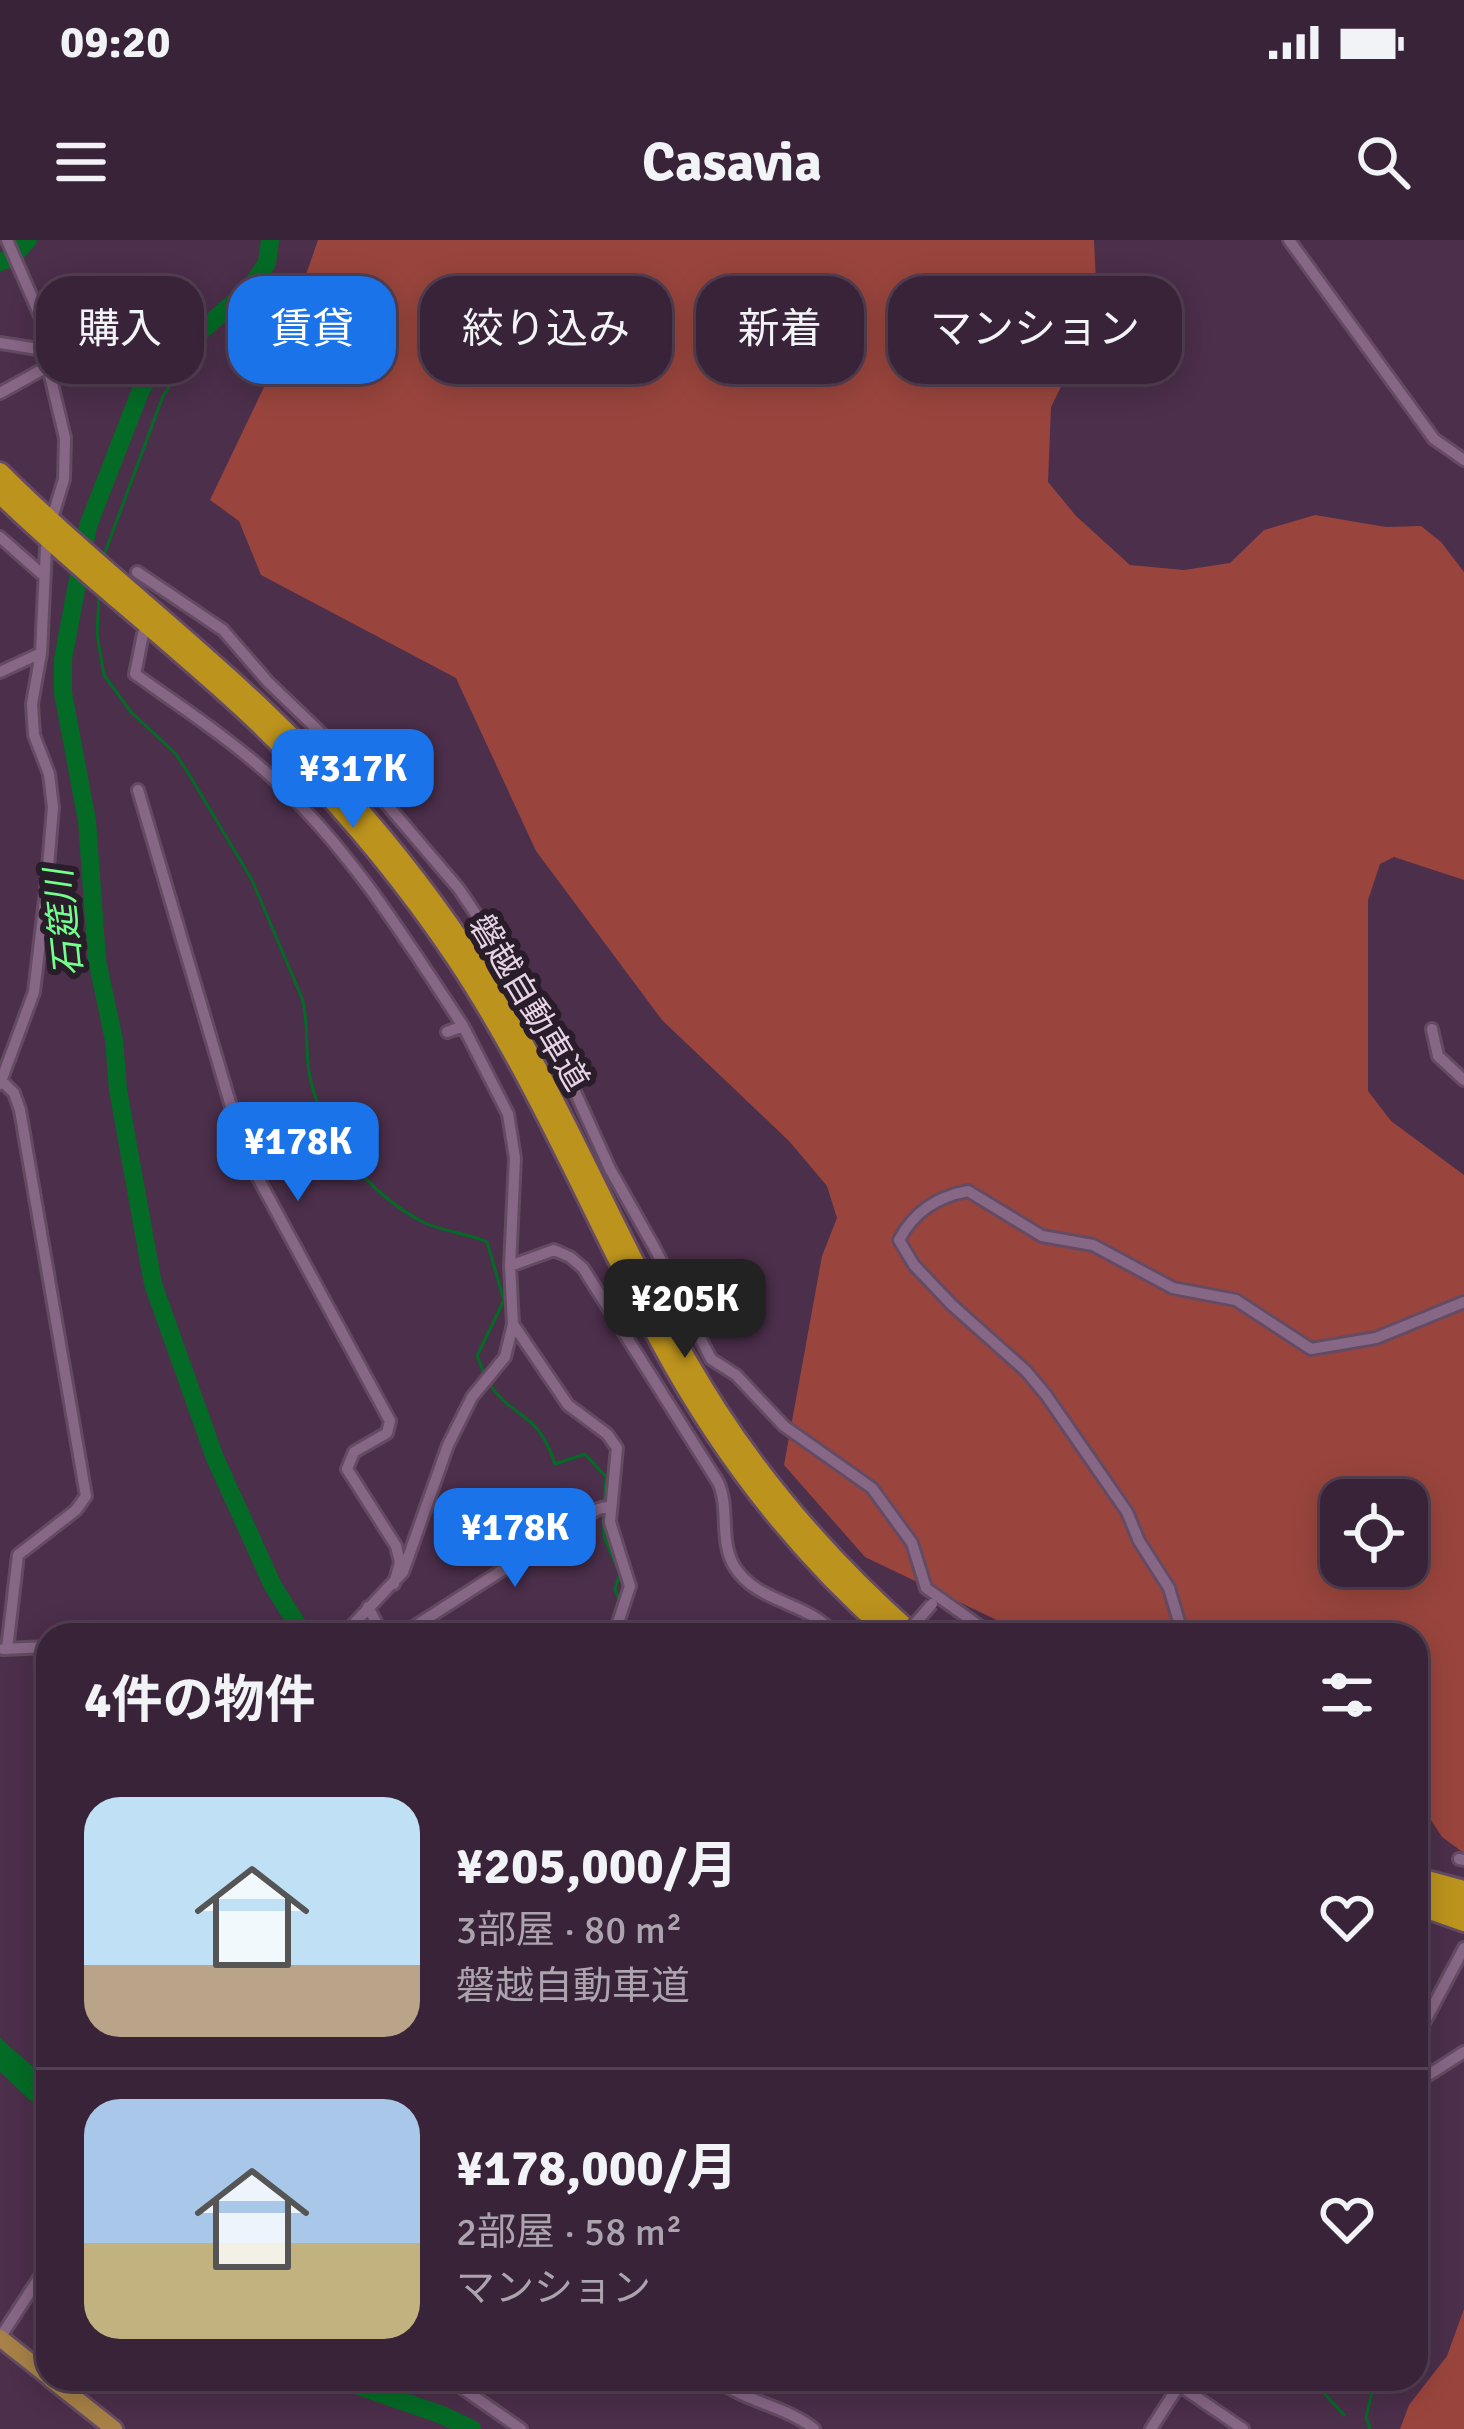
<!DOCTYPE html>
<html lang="ja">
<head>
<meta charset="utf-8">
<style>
  body { margin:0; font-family:Signika,"Noto Sans JP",sans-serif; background:#402b40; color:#f1f3f6; height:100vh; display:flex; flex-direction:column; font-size:45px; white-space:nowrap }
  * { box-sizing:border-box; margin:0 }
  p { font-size:39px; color:#aba4ae }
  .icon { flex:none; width:66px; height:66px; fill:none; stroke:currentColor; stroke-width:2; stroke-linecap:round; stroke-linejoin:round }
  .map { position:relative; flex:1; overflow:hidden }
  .sheet { position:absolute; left:36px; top:1383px; width:1392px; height:768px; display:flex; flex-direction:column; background:#392338; border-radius:36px; box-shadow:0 6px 30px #0003,0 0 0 3px #534053 }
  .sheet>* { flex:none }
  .guide { position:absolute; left:36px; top:36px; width:1392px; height:108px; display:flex; gap:24px }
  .buttons { position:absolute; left:1320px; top:1239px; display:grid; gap:24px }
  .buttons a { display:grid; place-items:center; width:108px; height:108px; border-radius:24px; background:#392338; box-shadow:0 6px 30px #0003,0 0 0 3px #534053; font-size:60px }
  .price { position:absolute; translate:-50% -102px; padding:0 27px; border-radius:24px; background:#1a73e8; color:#fff; font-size:39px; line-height:78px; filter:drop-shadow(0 3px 6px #0008) }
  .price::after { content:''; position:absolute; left:50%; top:72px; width:36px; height:27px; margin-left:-18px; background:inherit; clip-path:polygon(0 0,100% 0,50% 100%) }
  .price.on { background:#222; color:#fff }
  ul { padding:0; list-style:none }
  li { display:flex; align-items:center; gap:36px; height:300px; padding:0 48px }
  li+li { border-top:3px solid #534053 }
  li span { display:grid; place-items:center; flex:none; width:336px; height:240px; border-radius:36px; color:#555 }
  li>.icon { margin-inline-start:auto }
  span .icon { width:144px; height:144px; fill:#fffc; stroke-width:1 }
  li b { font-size:51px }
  h2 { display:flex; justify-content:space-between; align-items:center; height:144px; padding:0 48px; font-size:51px }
  .pill { padding:0 42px; border-radius:36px; background:#392338; box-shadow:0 6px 30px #0003,0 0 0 3px #534053; font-size:42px; line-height:108px }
  .pill.on { background:#1a73e8; color:#fff }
  .status { display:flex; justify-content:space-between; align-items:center; height:84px; padding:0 60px; background:#392338; direction:ltr }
  .status svg { height:33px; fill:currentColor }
  header { display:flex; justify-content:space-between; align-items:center; height:156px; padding:0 48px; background:#392338; font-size:54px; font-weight:700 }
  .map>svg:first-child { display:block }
  .green { fill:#99453d; fill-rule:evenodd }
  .water { fill:#046b26 }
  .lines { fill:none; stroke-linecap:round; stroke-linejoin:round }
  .stream { stroke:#046b26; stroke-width:3 }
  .river { stroke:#046b26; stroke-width:18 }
  .minor-casing { stroke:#644b63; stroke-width:16 }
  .primary-casing { stroke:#644b63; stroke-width:22 }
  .motorway-casing { stroke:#644b63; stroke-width:24 }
  .minor { stroke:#876786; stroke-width:10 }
  .primary { stroke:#a78147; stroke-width:16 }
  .motorway { stroke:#bc931d; stroke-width:18 }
  .minor-bridge-casing { stroke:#644b63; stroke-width:16; stroke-linecap:butt }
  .minor-bridge { stroke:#876786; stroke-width:10 }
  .labels { text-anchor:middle; stroke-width:12; stroke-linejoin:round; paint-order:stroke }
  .street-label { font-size:33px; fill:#e6d3e5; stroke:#2a1d2a }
  .water-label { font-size:36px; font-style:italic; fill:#73ff8c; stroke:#2a1d2a }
</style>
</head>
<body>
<div class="status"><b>09:20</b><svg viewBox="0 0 49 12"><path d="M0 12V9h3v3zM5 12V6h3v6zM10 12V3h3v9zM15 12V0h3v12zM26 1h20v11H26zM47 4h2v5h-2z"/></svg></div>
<header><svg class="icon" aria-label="menu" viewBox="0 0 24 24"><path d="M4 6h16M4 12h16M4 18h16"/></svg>Casavia<svg class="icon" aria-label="search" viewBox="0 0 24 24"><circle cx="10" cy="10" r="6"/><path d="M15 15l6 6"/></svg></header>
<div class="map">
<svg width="1464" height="2189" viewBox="0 0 1464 2189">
  <rect width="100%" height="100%" fill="#4c2f4b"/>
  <!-- green -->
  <path class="green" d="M 318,0 L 1094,0 L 1096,42 L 1087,94 L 1051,167 L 1048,242 L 1076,276 L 1130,325 L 1184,330 L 1230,323 L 1264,290 L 1315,275 L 1386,287 L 1421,286 L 1441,302 L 1464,332 L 1464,640 L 1394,617 L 1380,624 L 1368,660 L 1368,851 L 1391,881 L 1464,935 L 1464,1613 L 1442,1597 L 1416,1557 L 1416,1395 L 1028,1395 L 865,1317 L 784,1225 L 822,1016 L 837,978 L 827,946 L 789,901 L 662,780 L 536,611 L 456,438 L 261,335 L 239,281 L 210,260 L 275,124 ZM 1341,1260 L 1407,1260 L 1407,1326 L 1341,1326 Z
    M 1464,2069 L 1464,2189 L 1400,2189 L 1409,2165 L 1447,2116 Z"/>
  <!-- water -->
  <path class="water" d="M 0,1798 L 39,1832 L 48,1831 L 48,1877 L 0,1832 Z"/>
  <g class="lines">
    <!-- stream -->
    <path class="stream" d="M 104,315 L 163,156 L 193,112 L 200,92
      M 99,355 L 97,394 L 104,435 L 131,472 L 175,513 L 187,531 L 252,640 L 302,758 C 309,783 305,807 309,832 C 320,894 369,955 425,983 C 445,992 467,993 487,1002 L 504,1060 L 477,1116 L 484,1133
      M 488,1142 C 514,1181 537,1169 555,1224 L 585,1214 L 606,1237 L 604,1263
      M 603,1273 L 604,1297 L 620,1334 L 615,1349 L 621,1365
      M 622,1395 L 625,1374
      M 1311,2139 L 1344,2175
      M 1370,2189 L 1366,2177 L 1375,2139"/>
    <!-- river -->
    <path class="river" d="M 270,0 L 267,23 L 250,48 L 200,92 L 177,99 L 156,124 L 140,152 L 88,286 L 63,419 L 63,453 L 87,581 L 97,720 L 114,800 L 118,850 L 153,1044 L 215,1218 L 273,1346 L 304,1395
      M 0,22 L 11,18 L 28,0
      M 339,2139 L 442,2175 L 472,2189"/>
    <!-- minor casing -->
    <g class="minor-casing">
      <path id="minor" d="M 7,0 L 41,78 L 44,110 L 65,198 L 64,239 L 54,272
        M 1289,0 L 1434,199 L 1464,220
        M 0,103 L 44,110
        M 0,153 L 47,127
        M 0,297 L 44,336
        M 137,332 L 223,390 L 268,442 L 350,521 L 459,649 L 534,761 L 610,929 L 654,1007 L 711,1119 L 736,1135 L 784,1186 L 872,1248 L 912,1303 L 926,1348 L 992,1395
        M 143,394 L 135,434 C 183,468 233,501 276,541 C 352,612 406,700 463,786 L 447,792
        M 0,432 L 41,413
        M 138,550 L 245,914 L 390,1181 L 387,1193 L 354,1212 L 347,1229 L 396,1306 L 400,1322 L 394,1344
        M 1432,789 L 1438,816 L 1464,840
        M 2,841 L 14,853 L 20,870 L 86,1256 L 76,1270 L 18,1315 L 7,1409
        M 0,844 L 34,752 L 46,651 L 53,567 L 49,534 L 34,495 L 32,464 L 41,413 L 46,308
        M 510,1026 L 554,1010 L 570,1017 L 583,1028 L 718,1242 C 730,1268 719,1300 734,1326 C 757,1364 809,1361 835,1395
        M 513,1084 L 568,1165 L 607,1194 L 617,1208 L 610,1282 L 630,1346 L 614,1395
        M 368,1367 L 383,1395
        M 343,1395 L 403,1332 L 448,1205 L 472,1157 L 505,1117 L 513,1084 L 510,1026 L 515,918 L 508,874 L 463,786
        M 401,1395 L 598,1269 L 610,1266
        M 1183,1395 L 1169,1348 L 1139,1301 L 1127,1272 L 1046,1155 L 1026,1131 L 952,1065 L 914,1025 L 899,1000 C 914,972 936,957 968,951 L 1042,996 L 1093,1005 L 1173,1048 L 1236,1060 L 1311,1109 L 1376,1098 L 1464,1062
        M 3,1409 L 48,1407
        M 1459,1619 L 1464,1620
        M 1416,1798 L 1464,1708
        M 1416,1843 L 1464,1812
        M 0,2098 L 48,2024
        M 449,2139 L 521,2189
        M 717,2139 C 746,2163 785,2165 814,2189
        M 1170,2139 L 1243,2189
        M 1151,2189 L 1183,2139"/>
    </g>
    <!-- primary casing -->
    <g class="primary-casing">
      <path id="primary" d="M 0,2098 L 48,2136
        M 51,2139 L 114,2189"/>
    </g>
    <!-- motorway casing -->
    <g class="motorway-casing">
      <path id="motorway" d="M 0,232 C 84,316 178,388 264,470 C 341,543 410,625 469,713 C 566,858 623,1023 717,1169 C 772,1254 838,1328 914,1395
        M 0,254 C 82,334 175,404 258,483 C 331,554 399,634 456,719 C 537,841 592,976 661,1104 C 720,1213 797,1313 891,1395
        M 1416,1637 L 1464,1650
        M 1416,1651 L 1464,1665
        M 1416,1665 L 1464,1682"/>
    </g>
    <!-- minor -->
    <use href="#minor" class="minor"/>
    <!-- primary -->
    <use href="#primary" class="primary"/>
    <!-- motorway -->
    <use href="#motorway" class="motorway"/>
    <!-- minor-bridge casing -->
    <g class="minor-bridge-casing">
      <path id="minor-bridge" d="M 905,1395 L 932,1364"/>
    </g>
    <!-- minor-bridge -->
    <use href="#minor-bridge" class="minor-bridge"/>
  </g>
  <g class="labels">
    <!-- street labels -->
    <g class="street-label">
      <text transform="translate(530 762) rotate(59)" y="12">磐越自動車道</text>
    </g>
    <!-- water labels -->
    <g class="water-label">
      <text transform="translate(63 683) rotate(-96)" y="13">石筵川</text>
    </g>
  </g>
</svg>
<div class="buttons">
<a><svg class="icon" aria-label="locate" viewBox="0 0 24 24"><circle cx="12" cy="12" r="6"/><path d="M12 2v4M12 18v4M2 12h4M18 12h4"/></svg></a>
</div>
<b class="price" style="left:353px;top:591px">¥317K</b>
<b class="price" style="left:298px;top:964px">¥178K</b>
<b class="price on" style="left:685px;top:1121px">¥205K</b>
<b class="price" style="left:515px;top:1350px">¥178K</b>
<div class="guide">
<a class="pill">購入</a>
<a class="pill on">賃貸</a>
<a class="pill">絞り込み</a>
<a class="pill">新着</a>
<a class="pill">マンション</a>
</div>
<section class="sheet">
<h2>4件の物件<svg class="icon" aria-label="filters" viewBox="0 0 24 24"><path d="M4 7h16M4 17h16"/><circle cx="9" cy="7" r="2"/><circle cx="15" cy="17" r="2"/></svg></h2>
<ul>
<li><span style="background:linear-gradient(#bfe0f5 70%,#b9a48a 0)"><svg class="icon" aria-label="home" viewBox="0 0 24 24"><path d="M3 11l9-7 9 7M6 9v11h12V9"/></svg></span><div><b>¥205,000/月</b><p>3部屋 · 80 m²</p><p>磐越自動車道</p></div><svg class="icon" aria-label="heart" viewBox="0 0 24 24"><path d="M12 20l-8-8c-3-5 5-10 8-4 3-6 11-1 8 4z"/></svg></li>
<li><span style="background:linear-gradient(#a9c7e8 60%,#c2b280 0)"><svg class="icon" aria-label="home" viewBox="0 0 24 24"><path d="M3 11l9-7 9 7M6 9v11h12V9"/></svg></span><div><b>¥178,000/月</b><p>2部屋 · 58 m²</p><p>マンション</p></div><svg class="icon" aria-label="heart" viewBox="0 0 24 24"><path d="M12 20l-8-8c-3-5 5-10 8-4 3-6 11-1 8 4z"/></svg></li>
</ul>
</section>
</div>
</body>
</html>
